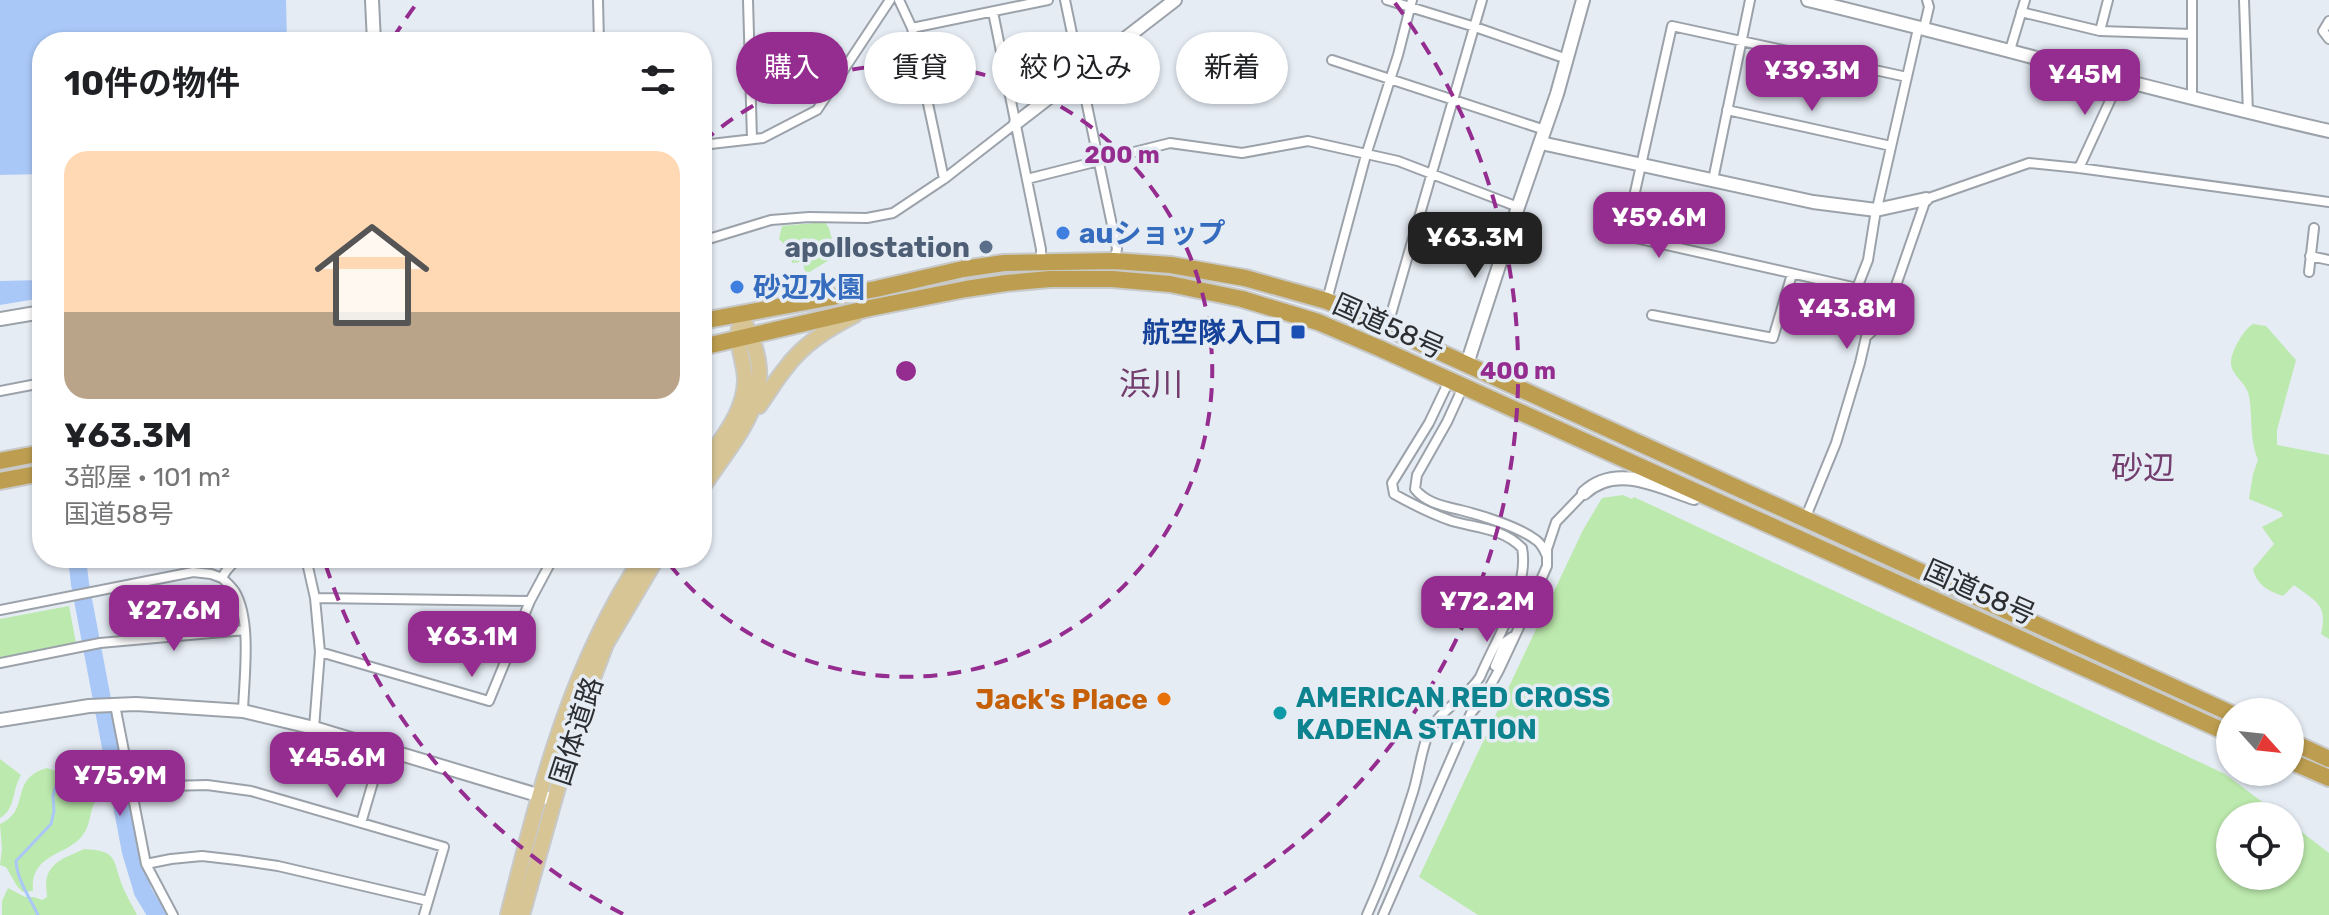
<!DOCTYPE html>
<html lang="ja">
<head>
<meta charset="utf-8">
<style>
  body { margin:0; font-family:Rubik,"Noto Sans JP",sans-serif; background:#f6f6f6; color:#202124; height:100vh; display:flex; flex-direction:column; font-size:30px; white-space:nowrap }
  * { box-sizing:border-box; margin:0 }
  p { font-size:26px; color:#757577 }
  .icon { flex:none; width:44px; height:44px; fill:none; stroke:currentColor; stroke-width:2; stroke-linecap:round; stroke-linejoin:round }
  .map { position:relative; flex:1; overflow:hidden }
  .drawer { position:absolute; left:32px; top:32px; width:680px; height:536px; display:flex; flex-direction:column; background:#fff; border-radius:32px; box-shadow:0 2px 6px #0004 }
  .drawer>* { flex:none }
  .banner { position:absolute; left:736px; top:32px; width:760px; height:72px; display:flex; gap:16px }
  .needle { width:52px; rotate:117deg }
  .fabs { position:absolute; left:2216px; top:698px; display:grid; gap:16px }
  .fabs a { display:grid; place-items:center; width:88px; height:88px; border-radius:50%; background:#fff; box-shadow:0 2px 6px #0004; font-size:40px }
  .price { position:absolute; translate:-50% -68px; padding:0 18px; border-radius:16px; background:#952c8f; color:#fff; font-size:26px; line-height:52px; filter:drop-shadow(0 2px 4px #0008) }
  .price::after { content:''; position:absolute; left:50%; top:48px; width:24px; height:18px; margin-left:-12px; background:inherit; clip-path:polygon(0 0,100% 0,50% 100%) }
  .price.selected { background:#222; color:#fff }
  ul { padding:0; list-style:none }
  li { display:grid; align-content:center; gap:16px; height:424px; padding:0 32px }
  li span { display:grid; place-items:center; height:248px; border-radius:24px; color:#555 }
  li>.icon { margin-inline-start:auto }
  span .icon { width:144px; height:144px; fill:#fffc; stroke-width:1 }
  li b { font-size:34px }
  h2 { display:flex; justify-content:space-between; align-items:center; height:96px; padding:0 32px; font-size:34px }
  .chip { padding:0 28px; border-radius:36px; background:#fff; box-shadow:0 2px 6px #0004; font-size:28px; line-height:72px }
  .chip.selected { background:#952c8f; color:#fff }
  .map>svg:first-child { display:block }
  .green { fill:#bce9ad }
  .water { fill:#a9c8f7 }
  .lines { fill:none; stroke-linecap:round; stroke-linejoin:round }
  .stream { stroke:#a9c8f7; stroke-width:3 }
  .river { stroke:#a9c8f7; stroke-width:18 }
  .street-casing { stroke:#9ca2aa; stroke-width:12 }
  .secondary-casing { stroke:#9ca2aa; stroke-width:16 }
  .primary-casing { stroke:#c8c9c9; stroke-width:18 }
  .highway-casing { stroke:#c8c9c9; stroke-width:20 }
  .street { stroke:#fff; stroke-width:8 }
  .secondary { stroke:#fff; stroke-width:12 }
  .primary { stroke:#d7c596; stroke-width:14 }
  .highway { stroke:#bd9e50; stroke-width:16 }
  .ring { fill:none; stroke:#952c8f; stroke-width:4; stroke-dasharray:14 10 }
  .shop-dot { fill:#3f7fe0; stroke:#e5ecf4; stroke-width:3 }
  .service-dot { fill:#5c6f8a; stroke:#e5ecf4; stroke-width:3 }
  .transit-dot { fill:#1a4fb4; stroke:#e5ecf4; stroke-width:3 }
  .food-dot { fill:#e8710a; stroke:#e5ecf4; stroke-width:3 }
  .culture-dot { fill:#0f9aa8; stroke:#e5ecf4; stroke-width:3 }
  .labels { text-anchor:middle; stroke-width:7; stroke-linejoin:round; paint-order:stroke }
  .shop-label { font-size:28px; font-weight:bold; fill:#366cbe; stroke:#e5ecf4; text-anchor:start }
  .service-label { font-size:28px; font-weight:bold; fill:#4e5e75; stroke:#e5ecf4; text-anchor:end }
  .street-label { font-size:28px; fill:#2c2e31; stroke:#e5ecf4 }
  .transit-label { font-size:28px; font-weight:bold; fill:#164399; stroke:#e5ecf4; text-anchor:end }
  .culture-label { font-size:28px; font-weight:bold; fill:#0d838f; stroke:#e5ecf4; text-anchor:start }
  .food-label { font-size:28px; font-weight:bold; fill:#c56008; stroke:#e5ecf4; text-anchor:end }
  .quarter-label { font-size:32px; fill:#733e6e; stroke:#e5ecf4 }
  .centre { fill:#952c8f; stroke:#e5ecf4; stroke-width:4 }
  .ring-label { font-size:24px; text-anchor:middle; font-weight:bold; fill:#952c8f; stroke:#e5ecf4; stroke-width:7; stroke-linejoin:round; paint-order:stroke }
</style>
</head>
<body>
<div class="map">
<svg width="2329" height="915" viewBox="0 0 2329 915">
  <rect width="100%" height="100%" fill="#e5ecf4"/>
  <!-- green -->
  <path class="green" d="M 825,222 L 829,228 L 836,256 L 806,274 L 802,262 L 792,263 L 790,250 L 779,239 L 782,226 Z
    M 2253,324 L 2266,326 L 2296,360 L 2277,430 L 2277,445 L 2329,455 L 2329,639 L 2321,634 C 2328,604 2316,602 2294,585 L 2283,596 C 2268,591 2257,585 2253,569 L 2274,544 L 2262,527 L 2283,516 L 2281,512 L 2249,499 L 2253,474 L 2258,460 C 2249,439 2253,418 2249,396 C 2247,383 2231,375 2231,363 C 2231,351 2244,329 2253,324 Z
    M 1623,495 L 1632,499 L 1634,497 L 2225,774 L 2281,816 L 2230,816 L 2230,876 L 2290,876 L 2290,823 L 2329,853 L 2329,915 L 1478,915 L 1419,877 L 1583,530 L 1602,498 Z
    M 69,606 L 76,643 L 0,659 L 0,619 Z
    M 0,759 L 21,775 C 12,789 16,809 0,818 Z
    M 47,768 L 67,775 L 93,789 L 92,793 L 96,800 C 89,811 91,826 82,836 C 68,855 29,854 33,891 L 23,892 L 17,886 L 6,867 L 0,865 L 2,849 L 0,824 C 32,810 8,779 47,768 Z
    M 84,849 C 118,851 112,858 122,885 C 126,895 132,905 137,915 L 2,915 L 2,901 L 8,888 L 25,897 L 34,897 L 42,900 L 47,897 C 47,891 45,883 47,877 C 52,860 70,856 84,849 Z"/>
  <!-- water -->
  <path class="water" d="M 0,0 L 286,0 L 287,42 L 42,42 L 42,174 L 0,175 Z
    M 42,280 L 42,298 L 0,305 L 0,281 Z"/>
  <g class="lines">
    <!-- stream -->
    <path class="stream" d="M 38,915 C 30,898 17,880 16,861 L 51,824 L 54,811 L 53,796 L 57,782"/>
    <!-- river -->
    <path class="river" d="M 77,558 L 80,584 L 131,852 L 143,892 L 157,915"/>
    <!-- street casing -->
    <g class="street-casing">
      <path id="street" d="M 598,0 L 599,42
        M 748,0 L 752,139
        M 899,0 L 912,28
        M 1065,0 L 1117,249 L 1114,261
        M 1387,0 L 1475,27 L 1567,59
        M 2192,0 L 2192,98
        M 2244,0 L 2248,113
        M 993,12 L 1041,249 L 1041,262
        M 2021,12 L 2100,31 L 2192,34
        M 2329,21 L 2323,31 L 2329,39
        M 1924,28 L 1929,7 L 1927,0
        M 2100,31 L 2108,0
        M 2010,50 L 2025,0
        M 1332,60 L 1545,130
        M 1907,77 L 1672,26 L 1627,228 L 1631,237 L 1857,288 L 1868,260 L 1876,210 L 1878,204 L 1917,33 L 1919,27
        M 1727,110 L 1891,146
        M 702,145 L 763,138 L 817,110 L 890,0
        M 2079,168 L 2120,79
        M 944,179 L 912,28 L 1048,0
        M 1027,179 L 1170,143 L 1242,153 L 1308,141 L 1398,161 L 1518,207
        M 1713,180 L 1750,0
        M 702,241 L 771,220 L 809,217 L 867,218 L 893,213 L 944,179 L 1016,123
        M 2310,256 L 2329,260
        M 2309,272 L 2314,228
        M 1327,300 L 1366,155 L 1398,55 L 1412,0
        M 1652,315 L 1773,338 L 1792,274
        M 1387,328 L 1482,0
        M 1463,387 L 1447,422 L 1417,475 L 1415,489 C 1426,503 1443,506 1460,510 C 1481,515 1519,527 1536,540 C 1542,544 1544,550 1547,556
        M 0,391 L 42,383
        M 1805,519 L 1836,443 L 1860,363 L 1866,337 L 1884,320 L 1926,199 L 2029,163 L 2079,168 L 2329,202
        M 306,558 L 315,598 L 320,652 L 314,728
        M 222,578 C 226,582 231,586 235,592 C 252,621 244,678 243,711
        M 315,598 L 530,601
        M 0,610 L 193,572 L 211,574 L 222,578 C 227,568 233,560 244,558
        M 320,652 L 489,701 L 530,601 L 553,558
        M 0,663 L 100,643 L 245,630
        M 1495,666 L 1505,642 L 1512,637
        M 115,705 L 146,864 L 173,915
        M 130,787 L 207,785 L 251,791 L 444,847 L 424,915
        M 361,823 L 383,748
        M 146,864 L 171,859 L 202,856 L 237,860 L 278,866 L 428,901
        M 1367,915 C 1385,875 1400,834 1413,792 C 1419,773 1421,750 1429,732 C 1440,709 1467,698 1480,677 C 1495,641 1530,587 1522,548 C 1503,528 1476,528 1452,521 C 1431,514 1412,504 1394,494 L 1392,483 L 1429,423 L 1449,381
        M 1383,915 L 1471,713 L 1483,699 L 1499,670 L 1537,589 L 1547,566 L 1547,549 L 1556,522 L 1584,493"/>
    </g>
    <!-- secondary casing -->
    <g class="secondary-casing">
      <path id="secondary" d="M 372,0 L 374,42
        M 1808,0 C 1982,42 2154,91 2329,131
        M 1016,123 L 1175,0
        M 1541,143 L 1813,202 L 1876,210 L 1926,199
        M 0,319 L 42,312
        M 1467,364 L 1518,207 L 1557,94 L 1583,0
        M 1584,493 C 1616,463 1658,486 1694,498
        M 0,720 L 89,706 L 136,704 L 243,711 L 314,728 L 554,800"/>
    </g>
    <!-- primary casing -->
    <g class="primary-casing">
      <path id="primary" d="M 759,406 C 768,394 775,381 785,369 C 803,344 828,329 855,315
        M 702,467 C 720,440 746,412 745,378 C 744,360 736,345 739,328
        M 702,488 C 743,427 785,389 740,315
        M 508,915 C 540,789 569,668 642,558
        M 522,915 L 576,723 L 606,644 L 657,558"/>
    </g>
    <!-- highway casing -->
    <g class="highway-casing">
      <path id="highway" d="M 702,321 L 876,289 L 963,269 L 1004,263 L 1114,261 L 1171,265 L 1245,278 L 1327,301 L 1387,328 L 2230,713
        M 702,347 L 870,308 L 966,289 L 1006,283 L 1050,279 L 1112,279 L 1170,284 L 1242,299 L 1318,322 L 1379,348 L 2230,734
        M 0,461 L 42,453
        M 0,481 L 42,473
        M 2290,741 L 2329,759
        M 2290,761 L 2329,778"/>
    </g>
    <!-- street -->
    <use href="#street" class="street"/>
    <!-- secondary -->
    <use href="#secondary" class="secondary"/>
    <!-- primary -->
    <use href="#primary" class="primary"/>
    <!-- highway -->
    <use href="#highway" class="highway"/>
  </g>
  <!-- distance rings -->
  <g class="ring">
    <path d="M703 142A306 306 0 1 1 665 559"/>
    <path d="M623 914A612 612 0 0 1 324 560M393 38A612 612 0 0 1 417 3M1395 3A612 612 0 0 1 1189 914"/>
  </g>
  <!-- markers -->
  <g class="shop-dot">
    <circle cx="1063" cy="233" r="8"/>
    <circle cx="737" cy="287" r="8"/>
  </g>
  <circle class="service-dot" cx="986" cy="247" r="8"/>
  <rect class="transit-dot" x="1290" y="324" width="16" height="16" rx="4"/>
  <circle class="food-dot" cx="1164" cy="699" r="8"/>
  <circle class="culture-dot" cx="1280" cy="713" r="8"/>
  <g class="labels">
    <!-- shop labels -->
    <g class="shop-label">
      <text x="1079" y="243">auショップ</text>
      <text x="753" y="297">砂辺水園</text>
    </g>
    <!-- service labels -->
    <g class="service-label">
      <text x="970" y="257">apollostation</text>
    </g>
    <!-- street labels -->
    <g class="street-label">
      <text transform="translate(1389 326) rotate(24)" y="10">国道58号</text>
      <text transform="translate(1980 592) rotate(24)" y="10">国道58号</text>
      <text transform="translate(576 731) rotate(-72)" y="10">国体道路</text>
    </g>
    <!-- transit labels -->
    <g class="transit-label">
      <text x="1282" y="342">航空隊入口</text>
    </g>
    <!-- culture labels -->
    <g class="culture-label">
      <text x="1296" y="707">AMERICAN RED CROSS<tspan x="1296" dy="32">KADENA STATION</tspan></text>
    </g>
    <!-- food labels -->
    <g class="food-label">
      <text x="1148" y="709">Jack's Place</text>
    </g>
    <!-- quarter labels -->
    <g class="quarter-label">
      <text x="1151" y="395">浜川</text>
      <text x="2143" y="479">砂辺</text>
    </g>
  </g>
  <circle cx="906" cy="371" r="12" class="centre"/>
  <g class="ring-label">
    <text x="1122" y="163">200 m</text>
    <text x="1518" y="379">400 m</text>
  </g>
</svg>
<div class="fabs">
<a><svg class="needle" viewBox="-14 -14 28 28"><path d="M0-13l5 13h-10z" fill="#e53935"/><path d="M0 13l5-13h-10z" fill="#757577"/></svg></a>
<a><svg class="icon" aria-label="locate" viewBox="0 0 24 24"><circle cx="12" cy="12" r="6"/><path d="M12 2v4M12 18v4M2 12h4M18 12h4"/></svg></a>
</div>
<b class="price" style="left:1812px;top:113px">¥39.3M</b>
<b class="price" style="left:2085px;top:117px">¥45M</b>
<b class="price" style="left:1659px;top:260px">¥59.6M</b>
<b class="price selected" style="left:1475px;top:280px">¥63.3M</b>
<b class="price" style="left:1847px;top:351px">¥43.8M</b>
<b class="price" style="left:1487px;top:644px">¥72.2M</b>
<b class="price" style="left:174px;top:653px">¥27.6M</b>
<b class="price" style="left:472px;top:679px">¥63.1M</b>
<b class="price" style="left:337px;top:800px">¥45.6M</b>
<b class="price" style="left:120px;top:818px">¥75.9M</b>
<div class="banner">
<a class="chip selected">購入</a>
<a class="chip">賃貸</a>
<a class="chip">絞り込み</a>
<a class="chip">新着</a>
</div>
<section class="drawer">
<h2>10件の物件<svg class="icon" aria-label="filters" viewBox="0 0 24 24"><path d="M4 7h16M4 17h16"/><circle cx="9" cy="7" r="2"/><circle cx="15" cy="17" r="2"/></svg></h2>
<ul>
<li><span style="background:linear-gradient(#ffd9b3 65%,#b9a48a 0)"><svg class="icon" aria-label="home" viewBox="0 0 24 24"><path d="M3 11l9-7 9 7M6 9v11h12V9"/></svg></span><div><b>¥63.3M</b><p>3部屋 · 101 m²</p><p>国道58号</p></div></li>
</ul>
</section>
</div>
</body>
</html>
